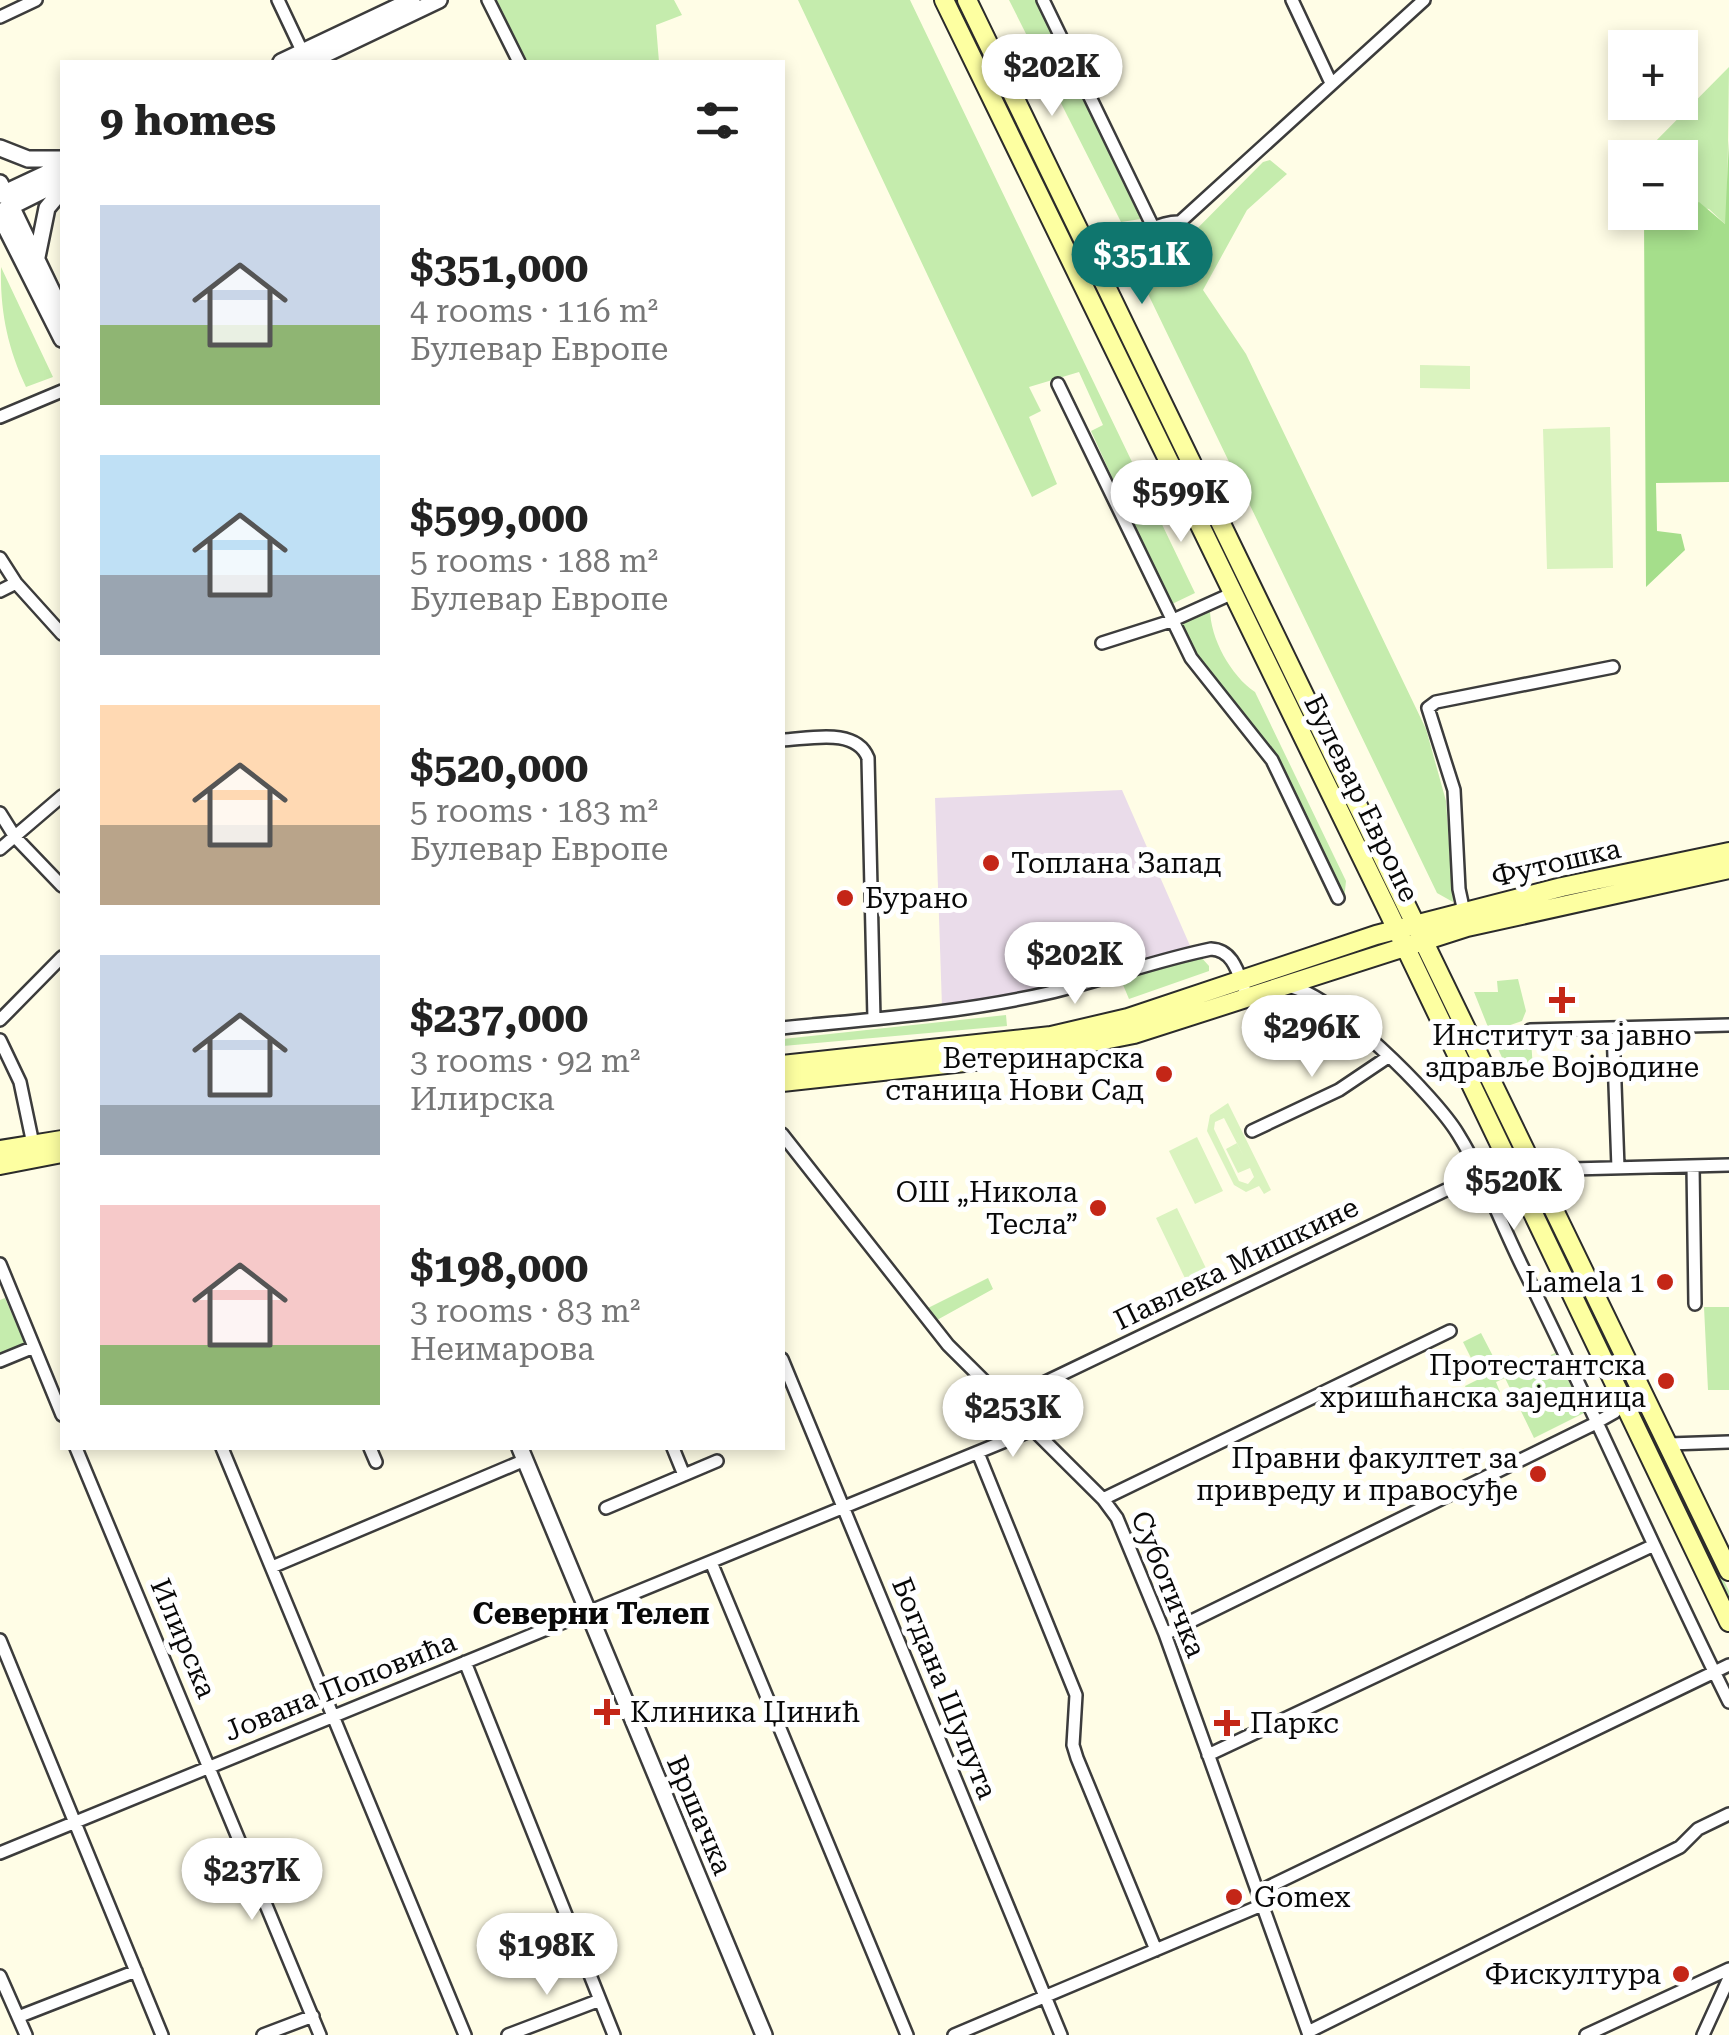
<!DOCTYPE html>
<html lang="en">
<head>
<meta charset="utf-8">
<style>
  body { margin:0; font-family:"Roboto Serif",serif; background:#f2f2f2; color:#222; height:100vh; display:flex; flex-direction:column; font-size:38px; white-space:nowrap }
  * { box-sizing:border-box; margin:0 }
  p { font-size:32px; color:#767676 }
  .icon { flex:none; width:55px; height:55px; fill:none; stroke:currentColor; stroke-width:2; stroke-linecap:round; stroke-linejoin:round }
  .map { position:relative; flex:1; overflow:hidden }
  .sheet { position:absolute; left:60px; top:60px; width:725px; height:1390px; display:flex; flex-direction:column; background:#fff; border-radius:0px; box-shadow:0 5px 15px #0003 }
  .sheet>* { flex:none }
  .buttons { position:absolute; left:1608px; top:30px; display:grid; gap:20px }
  .buttons a { display:grid; place-items:center; width:90px; height:90px; border-radius:0px; background:#fff; box-shadow:0 5px 15px #0003; font-size:50px }
  .price { position:absolute; translate:-50% -85px; padding:0 22px; border-radius:35px; background:#fff; color:#222; font-size:32px; line-height:65px; filter:drop-shadow(0 2px 5px #0008) }
  .price::after { content:''; position:absolute; left:50%; top:60px; width:30px; height:22px; margin-left:-15px; background:inherit; clip-path:polygon(0 0,100% 0,50% 100%) }
  .price.current { background:#0f766e; color:#fff }
  ul { padding:0; list-style:none }
  li { display:flex; align-items:center; gap:30px; height:250px; padding:0 40px }
  li span { display:grid; place-items:center; flex:none; width:280px; height:200px; border-radius:0px; color:#555 }
  li>.icon { margin-inline-start:auto }
  span .icon { width:120px; height:120px; fill:#fffc; stroke-width:1 }
  li b { font-size:42px }
  h2 { display:flex; justify-content:space-between; align-items:center; height:120px; padding:0 40px; font-size:42px }
  .map>svg:first-child { display:block }
  .industrial { fill:#eadcea }
  .green { fill:#c5ecad }
  .forest { fill:#a5de8b }
  .pitch { fill:#daf3bf; fill-rule:evenodd }
  .lines { fill:none; stroke-linecap:round; stroke-linejoin:round }
  .minor-casing { stroke:#3c3c3c; stroke-width:16 }
  .tertiary-casing { stroke:#3c3c3c; stroke-width:20 }
  .secondary-casing { stroke:#2b2b2b; stroke-width:22 }
  .minor { stroke:#fff; stroke-width:11 }
  .tertiary { stroke:#fff; stroke-width:15 }
  .secondary { stroke:#fdffa1; stroke-width:18 }
  .poi-dot { fill:#c42617; stroke:#fff; stroke-width:4 }
  .labels { text-anchor:middle; stroke-width:10; stroke-linejoin:round; paint-order:stroke }
  .street-label { font-size:28px; fill:#090909; stroke:#fff }
  .poi-label { font-size:28px; fill:#090909; stroke:#fff; text-anchor:end }
  .neighbourhood-label { font-size:30px; font-weight:bold; fill:#090909; stroke:#fff }
</style>
</head>
<body>
<div class="map">
<svg width="1729" height="2035" viewBox="0 0 1729 2035">
  <rect width="100%" height="100%" fill="#fffde6"/>
  <!-- industrial -->
  <path class="industrial" d="M 1122,790 L 1191,948 L 1129,969 L 1002,998 L 942,1007 L 935,798 Z"/>
  <!-- green -->
  <path class="green" d="M 496,0 L 674,0 L 682,15 L 656,25 L 659,62 L 526,62 Z
    M 798,0 L 910,0 L 1195,593 L 1170,605 L 1091,431 L 1103,425 L 1079,372 L 1029,387 L 1041,411 L 1029,417 L 1057,484 L 1032,497 Z
    M 1009,0 L 1036,0 L 1124,185 L 1129,183 L 1154,217 L 1121,222 Z
    M 1729,67 L 1727,217 L 1725,224 L 1709,209 L 1691,206 L 1680,199 L 1680,158 L 1642,155 Z
    M 1270,160 L 1287,174 L 1247,210 L 1203,290 L 1246,354 L 1426,729 L 1446,801 L 1453,902 L 1437,893 L 1136,269 L 1175,251 L 1263,162 Z
    M 1,267 L 53,377 L 26,387 C 7,347 0,310 1,267 Z
    M 1210,609 C 1210,638 1231,676 1255,692 L 1346,881 L 1344,900 L 1277,758 L 1195,654 L 1178,622 Z
    M 1200,956 L 1209,966 L 1209,971 L 1129,999 L 1121,980 Z
    M 1518,979 L 1526,1011 L 1522,1021 L 1490,1032 L 1474,992 L 1498,992 L 1497,981 Z
    M 1006,1015 L 1007,1026 L 783,1046 L 783,1039 Z
    M 1457,1036 L 1481,1076 L 1729,1591 L 1729,1604 Z
    M 1531,1039 L 1533,1070 L 1509,1073 L 1495,1042 Z
    M 988,1278 L 993,1289 L 937,1320 L 928,1308 Z
    M 5,1298 L 25,1344 L 0,1355 L 0,1300 Z
    M 1704,1307 L 1729,1307 L 1729,1390 L 1708,1390 Z
    M 1481,1333 L 1496,1362 L 1509,1355 L 1513,1364 L 1518,1362 L 1522,1368 L 1555,1353 L 1584,1413 L 1534,1438 L 1505,1378 L 1496,1382 L 1500,1392 L 1487,1398 L 1483,1389 L 1470,1396 L 1465,1386 L 1481,1378 L 1463,1342 Z"/>
  <!-- forest -->
  <path class="forest" d="M 1729,140 L 1729,482 L 1656,483 L 1657,531 L 1681,534 L 1685,550 L 1646,587 L 1644,217 L 1649,213 L 1680,212 L 1680,199 L 1691,206 L 1699,202 L 1725,224 Z"/>
  <!-- pitch -->
  <path class="pitch" d="M 1420,365 L 1470,366 L 1470,389 L 1420,388 Z
    M 1610,427 L 1613,568 L 1547,569 L 1543,429 Z
    M 1228,1103 L 1271,1190 L 1264,1194 L 1259,1186 L 1246,1192 L 1234,1185 L 1207,1131 L 1210,1115 ZM 1224,1118 L 1244,1157 L 1237,1143 L 1226,1149 L 1238,1173 L 1250,1168 L 1254,1177 L 1248,1184 L 1239,1181 L 1214,1129 L 1215,1122 Z
    M 1197,1137 L 1223,1191 L 1195,1204 L 1169,1151 Z
    M 1177,1208 L 1215,1287 L 1194,1297 L 1156,1218 Z"/>
  <g class="lines">
    <!-- minor casing -->
    <g class="minor-casing">
      <path id="minor" d="M 278,0 L 304,55
        M 488,0 L 519,62
        M 1043,0 L 1154,229
        M 1292,0 L 1331,83
        M 0,17 L 36,0
        M 1088,260 C 1111,249 1157,220 1180,222
        M 1078,280 L 1174,234 L 1180,229 L 1180,222 L 1424,0
        M 1058,384 L 1191,658 L 1272,760 L 1338,898
        M 0,417 L 62,391
        M 0,558 L 16,583 L 62,634
        M 0,591 L 16,583
        M 1102,643 L 1171,621 L 1231,594
        M 782,740 C 809,739 856,727 868,758 L 874,1019
        M 0,813 L 15,837 L 62,886
        M 0,849 L 62,796
        M 1464,912 L 1459,889 L 1454,790 L 1428,708 L 1436,702 L 1613,667
        M 1289,987 C 1330,991 1436,1097 1458,1134 C 1484,1176 1502,1226 1524,1270 C 1595,1413 1658,1559 1729,1702
        M 0,1020 L 62,957
        M 782,1028 C 872,1019 961,1013 1048,993 C 1103,980 1157,960 1211,949 C 1236,950 1239,979 1248,998
        M 1613,1029 L 1618,1168
        M 1530,1030 L 1729,1025
        M 0,1040 L 20,1082 L 33,1144
        M 1252,1131 L 1339,1090 L 1388,1057
        M 782,1134 L 948,1345 L 1103,1499 L 1117,1518 L 1165,1634 L 1309,2035
        M 1693,1166 L 1695,1304
        M 1532,1170 L 1729,1165
        M 0,1264 L 62,1415
        M 782,1359 L 1061,2035
        M 0,1361 L 34,1347
        M 1004,1402 L 1446,1190 L 1495,1173 L 1514,1178
        M 1669,1444 L 1729,1442
        M 76,1448 L 320,2035
        M 222,1448 L 465,2035
        M 370,1448 L 376,1462
        M 978,1453 L 1076,1695 L 1073,1745 L 1077,1758 L 1156,1950
        M 684,1475 L 717,1461
        M 1103,1499 L 1450,1331
        M 606,1508 L 684,1475 L 673,1448
        M 711,1562 L 907,2035
        M 272,1567 L 525,1460
        M 1165,1634 L 1592,1425 L 1615,1412 L 1619,1395
        M 0,1640 L 162,2035
        M 465,1662 L 614,2035
        M 1208,1755 L 1654,1545
        M 0,1853 L 1032,1430
        M 1258,1892 L 1729,1665
        M 0,1976 L 26,2035
        M 18,2017 L 136,1971
        M 1308,2032 L 1680,1847 L 1698,1829 L 1729,1814
        M 263,2035 L 313,2016
        M 508,2035 L 600,2000
        M 954,2035 L 1262,1905
        M 1586,2035 L 1729,1969
        M 1703,2035 L 1729,1978"/>
    </g>
    <!-- tertiary casing -->
    <g class="tertiary-casing">
      <path id="tertiary" d="M 281,62 L 412,0
        M 309,62 L 439,0
        M 0,148 L 28,159 L 62,159
        M 0,183 L 62,312
        M 0,195 L 62,166
        M 4,210 L 62,181
        M 0,216 L 62,339
        M 37,257 L 47,208 L 62,190
        M 520,1448 L 764,2035"/>
    </g>
    <!-- secondary casing -->
    <g class="secondary-casing">
      <path id="secondary" d="M 944,0 L 1389,913 L 1729,1622
        M 967,0 L 1729,1571
        M 782,1065 L 1051,1036 L 1128,1018 L 1376,935 L 1562,887 L 1729,852
        M 782,1082 L 1028,1055 L 1134,1034 L 1467,927 L 1729,869
        M 0,1150 L 62,1140
        M 0,1165 L 62,1153"/>
    </g>
    <!-- minor -->
    <use href="#minor" class="minor"/>
    <!-- tertiary -->
    <use href="#tertiary" class="tertiary"/>
    <!-- secondary -->
    <use href="#secondary" class="secondary"/>
  </g>
  <!-- markers -->
  <g class="poi-dot">
    <circle cx="991" cy="863" r="10"/>
    <circle cx="845" cy="898" r="10"/>
    <path d="M1557 985h10v10h10v10h-10v10h-10v-10h-10v-10h10z"/>
    <circle cx="1164" cy="1074" r="10"/>
    <circle cx="1098" cy="1208" r="10"/>
    <circle cx="1665" cy="1282" r="10"/>
    <circle cx="1666" cy="1381" r="10"/>
    <circle cx="1538" cy="1474" r="10"/>
    <path d="M602 1697h10v10h10v10h-10v10h-10v-10h-10v-10h10z"/>
    <path d="M1222 1708h10v10h10v10h-10v10h-10v-10h-10v-10h10z"/>
    <circle cx="1234" cy="1897" r="10"/>
    <circle cx="1681" cy="1974" r="10"/>
  </g>
  <g class="labels">
    <!-- street labels -->
    <g class="street-label">
      <text transform="translate(1362 798) rotate(64)" y="10">Булевар Европе</text>
      <text transform="translate(1556 862) rotate(-13)" y="10">Футошка</text>
      <text transform="translate(1236 1263) rotate(-26)" y="10">Павлека Мишкине</text>
      <text transform="translate(1169 1584) rotate(68)" y="10">Суботичка</text>
      <text transform="translate(184 1638) rotate(67)" y="10">Илирска</text>
      <text transform="translate(340 1686) rotate(-22)" y="10">Јована Поповића</text>
      <text transform="translate(945 1688) rotate(68)" y="10">Богдана Шупута</text>
      <text transform="translate(700 1815) rotate(67)" y="10">Вршачка</text>
    </g>
    <!-- poi labels -->
    <g class="poi-label">
      <text x="1011" y="873" text-anchor="start">Топлана Запад</text>
      <text x="865" y="908" text-anchor="start">Бурано</text>
      <text x="1562" y="1045" text-anchor="middle">Институт за јавно<tspan x="1562" dy="32">здравље Војводине</tspan></text>
      <text x="1144" y="1068">Ветеринарска<tspan x="1144" dy="32">станица Нови Сад</tspan></text>
      <text x="1078" y="1202">ОШ „Никола<tspan x="1078" dy="32">Тесла”</tspan></text>
      <text x="1645" y="1292">Lamela 1</text>
      <text x="1646" y="1375">Протестантска<tspan x="1646" dy="32">хришћанска заједница</tspan></text>
      <text x="1518" y="1468">Правни факултет за<tspan x="1518" dy="32">привреду и правосуђе</tspan></text>
      <text x="630" y="1722" text-anchor="start">Клиника Џинић</text>
      <text x="1250" y="1733" text-anchor="start">Паркс</text>
      <text x="1254" y="1907" text-anchor="start">Gomex</text>
      <text x="1661" y="1984">Фискултура</text>
    </g>
    <!-- neighbourhood labels -->
    <g class="neighbourhood-label">
      <text x="591" y="1624">Северни Телеп</text>
    </g>
  </g>
</svg>
<div class="buttons">
<a>+</a>
<a>−</a>
</div>
<b class="price" style="left:1052px;top:119px">$202K</b>
<b class="price current" style="left:1142px;top:307px">$351K</b>
<b class="price" style="left:1181px;top:545px">$599K</b>
<b class="price" style="left:1075px;top:1007px">$202K</b>
<b class="price" style="left:1312px;top:1080px">$296K</b>
<b class="price" style="left:1514px;top:1233px">$520K</b>
<b class="price" style="left:1013px;top:1460px">$253K</b>
<b class="price" style="left:252px;top:1923px">$237K</b>
<b class="price" style="left:547px;top:1998px">$198K</b>
<section class="sheet">
<h2>9 homes<svg class="icon" aria-label="filters" viewBox="0 0 24 24"><path d="M4 7h16M4 17h16"/><circle cx="9" cy="7" r="2"/><circle cx="15" cy="17" r="2"/></svg></h2>
<ul>
<li><span style="background:linear-gradient(#c9d6e8 60%,#8fb573 0)"><svg class="icon" aria-label="home" viewBox="0 0 24 24"><path d="M3 11l9-7 9 7M6 9v11h12V9"/></svg></span><div><b>$351,000</b><p>4 rooms · 116 m²</p><p>Булевар Европе</p></div></li>
<li><span style="background:linear-gradient(#bfe0f5 60%,#9aa5b1 0)"><svg class="icon" aria-label="home" viewBox="0 0 24 24"><path d="M3 11l9-7 9 7M6 9v11h12V9"/></svg></span><div><b>$599,000</b><p>5 rooms · 188 m²</p><p>Булевар Европе</p></div></li>
<li><span style="background:linear-gradient(#ffd9b3 60%,#b9a48a 0)"><svg class="icon" aria-label="home" viewBox="0 0 24 24"><path d="M3 11l9-7 9 7M6 9v11h12V9"/></svg></span><div><b>$520,000</b><p>5 rooms · 183 m²</p><p>Булевар Европе</p></div></li>
<li><span style="background:linear-gradient(#c9d6e8 75%,#9aa5b1 0)"><svg class="icon" aria-label="home" viewBox="0 0 24 24"><path d="M3 11l9-7 9 7M6 9v11h12V9"/></svg></span><div><b>$237,000</b><p>3 rooms · 92 m²</p><p>Илирска</p></div></li>
<li><span style="background:linear-gradient(#f6c9c9 70%,#8fb573 0)"><svg class="icon" aria-label="home" viewBox="0 0 24 24"><path d="M3 11l9-7 9 7M6 9v11h12V9"/></svg></span><div><b>$198,000</b><p>3 rooms · 83 m²</p><p>Неимарова</p></div></li>
</ul>
</section>
</div>
</body>
</html>
